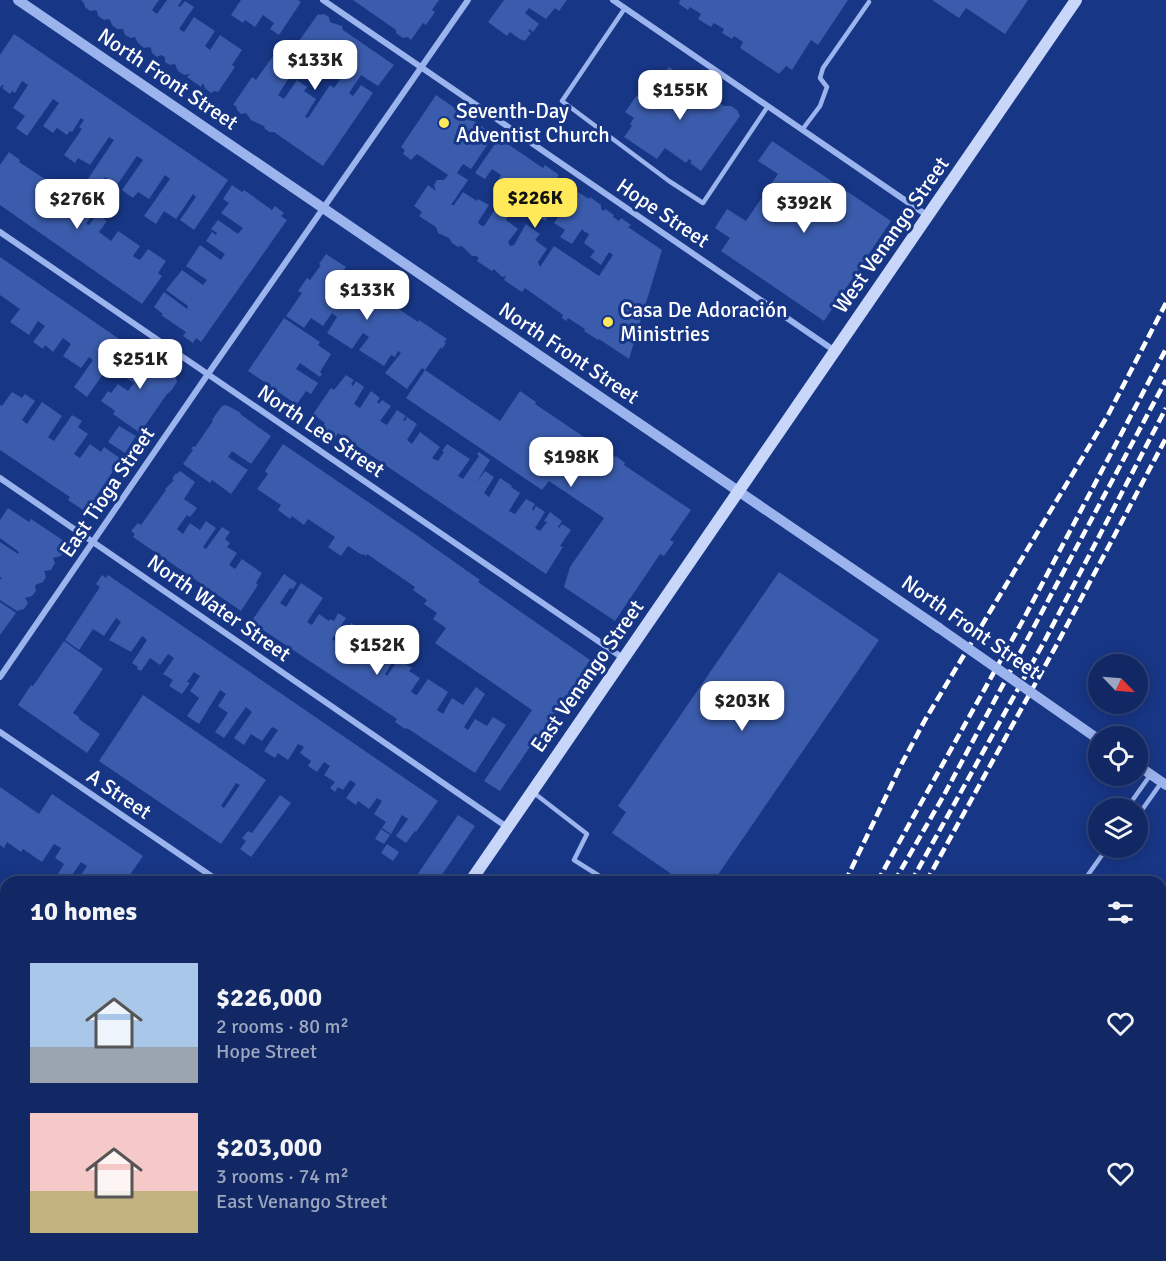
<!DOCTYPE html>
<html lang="en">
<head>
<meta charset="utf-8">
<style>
  body { margin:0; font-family:Signika,sans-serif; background:#1e346d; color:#f1f3f6; height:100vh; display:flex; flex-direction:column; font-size:22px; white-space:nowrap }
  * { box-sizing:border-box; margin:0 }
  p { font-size:20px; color:#9ca6bf }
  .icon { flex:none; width:33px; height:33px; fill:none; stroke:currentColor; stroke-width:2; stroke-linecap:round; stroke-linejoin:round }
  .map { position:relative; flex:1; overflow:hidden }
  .panel { position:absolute; left:0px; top:876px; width:1167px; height:386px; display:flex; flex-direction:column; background:#112864; border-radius:18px 18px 0 0; box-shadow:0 3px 15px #0003,0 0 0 2px #304478 }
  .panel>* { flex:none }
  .needle { width:39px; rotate:115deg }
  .controls { position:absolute; left:1088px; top:654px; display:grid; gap:12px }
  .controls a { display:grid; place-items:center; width:60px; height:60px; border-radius:50%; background:#112864; box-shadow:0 3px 15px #0003,0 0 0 2px #304478; font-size:30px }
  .price { position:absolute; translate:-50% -51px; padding:0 14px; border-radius:12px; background:#fff; color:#222; font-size:20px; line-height:39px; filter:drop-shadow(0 2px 3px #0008) }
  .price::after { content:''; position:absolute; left:50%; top:36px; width:18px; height:14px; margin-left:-9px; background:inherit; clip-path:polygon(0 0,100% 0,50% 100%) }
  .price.current { background:#ffe958; color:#111 }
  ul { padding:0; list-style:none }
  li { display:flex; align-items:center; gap:18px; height:150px; padding:0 30px }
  li span { display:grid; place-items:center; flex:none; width:168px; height:120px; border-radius:0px; color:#555 }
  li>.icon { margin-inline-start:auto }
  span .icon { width:72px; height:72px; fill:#fffc; stroke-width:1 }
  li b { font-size:26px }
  h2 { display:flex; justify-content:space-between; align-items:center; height:72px; padding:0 30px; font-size:26px }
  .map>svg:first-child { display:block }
  .building { fill:#3b5cac; fill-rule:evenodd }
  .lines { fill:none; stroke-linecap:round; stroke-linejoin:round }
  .service { stroke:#9cb4ed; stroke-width:4.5 }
  .minor { stroke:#9cb4ed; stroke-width:6 }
  .tertiary { stroke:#9cb4ed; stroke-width:10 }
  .secondary { stroke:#c8d6f9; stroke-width:12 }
  .rail { stroke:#fff; stroke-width:4.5; stroke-dasharray:10 4.5; stroke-linecap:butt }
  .tertiary-bridge { stroke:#9cb4ed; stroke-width:10 }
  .poi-dot { fill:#ffe958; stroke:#173685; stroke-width:2 }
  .labels { text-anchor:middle; stroke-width:6; stroke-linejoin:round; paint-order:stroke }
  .street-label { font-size:21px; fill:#fff; stroke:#173685 }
  .poi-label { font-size:21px; fill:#fff; stroke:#173685; text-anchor:start }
</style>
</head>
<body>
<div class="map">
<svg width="1166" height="1261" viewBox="0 0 1166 1261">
  <rect width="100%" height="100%" fill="#173685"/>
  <!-- building -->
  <path class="building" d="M 81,0 L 159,0 L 152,10 L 157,14 L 167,0 L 182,0 L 178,6 L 180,7 L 185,1 L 194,7 L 179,29 L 184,32 L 194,17 L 215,31 L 205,46 L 210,50 L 220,35 L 242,50 L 232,65 L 235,67 L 218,92 L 215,91 L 211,93 L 205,88 L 203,83 L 201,87 L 187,77 L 190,74 L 184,75 L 178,71 L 175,64 L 170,65 L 165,62 L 165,57 L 161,55 L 157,57 L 152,53 L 151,48 L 150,47 L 144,48 L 138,43 L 135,37 L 131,38 L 125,35 L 123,29 L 117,29 L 112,25 L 110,20 L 108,19 L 104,20 L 98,16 L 97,11 L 95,10 L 90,11 L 85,7 L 84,3 Z
    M 241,0 L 298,0 L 301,2 L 279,35 L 270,29 L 274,23 L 263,15 L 255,27 L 245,20 L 243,23 L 231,15 Z
    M 353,0 L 439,0 L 432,10 L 435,12 L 426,25 L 423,23 L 411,40 L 408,37 L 403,38 L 396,33 L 396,30 Z
    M 504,0 L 567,0 L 559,11 L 555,8 L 546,19 L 529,8 L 525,13 L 539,24 L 533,32 L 530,29 L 528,31 L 531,33 L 525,41 L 521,39 L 521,40 L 510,32 L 507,36 L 488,22 Z
    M 680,0 L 848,0 L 818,45 L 811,40 L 792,70 L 786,66 L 779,74 L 740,48 L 743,42 L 734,36 L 732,39 L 722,33 L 724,29 L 714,23 L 711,27 L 698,19 L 701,14 L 690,7 L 688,10 L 679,4 Z
    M 932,0 L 1028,0 L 1005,34 L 966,8 L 959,18 Z
    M 318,14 L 320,15 L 324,14 L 329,17 L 330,22 L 342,26 L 343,30 L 394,65 L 378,86 L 361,75 L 349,93 L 353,96 L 361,85 L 373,93 L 323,166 L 274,132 L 270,132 L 265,129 L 264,126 L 251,120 L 246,113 L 241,114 L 237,110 L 236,106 L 233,105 L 252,77 L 256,80 L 273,56 L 283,64 L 281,68 L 291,75 L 278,95 L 284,99 L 297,80 L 307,87 L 304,91 L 316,99 L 305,117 L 308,118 L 330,85 L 334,88 L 347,69 L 345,67 L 344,68 L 328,58 L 318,73 L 310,68 L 308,70 L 304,68 L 317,50 L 311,46 L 300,61 L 290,54 Z
    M 14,34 L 228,180 L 194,230 L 180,220 L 196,197 L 193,194 L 176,219 L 164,211 L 156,224 L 144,216 L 170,179 L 165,175 L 149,199 L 138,192 L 133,198 L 122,190 L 143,160 L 137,156 L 117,185 L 105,177 L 95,193 L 84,185 L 114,140 L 109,137 L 90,165 L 78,158 L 75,163 L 64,155 L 82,129 L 79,127 L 84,120 L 81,118 L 72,132 L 70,131 L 67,135 L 57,128 L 53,133 L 43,126 L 59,103 L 53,99 L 27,136 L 16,128 L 25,116 L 13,108 L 28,85 L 22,81 L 15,93 L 12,91 L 10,94 L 2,88 L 4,86 L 2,85 L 0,88 L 0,55 Z
    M 669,67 L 724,106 L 731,106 L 737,110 L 740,116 L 701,171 L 690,163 L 692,161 L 689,159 L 686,163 L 665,148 L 657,159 L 624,137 L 632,126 L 630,124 L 634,118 L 625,112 L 637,95 L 645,101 Z
    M 436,95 L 494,135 L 471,169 L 463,164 L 457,173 L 468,180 L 451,205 L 454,205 L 463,192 L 477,201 L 478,199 L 489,205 L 478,222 L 480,225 L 484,226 L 498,205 L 510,213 L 506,220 L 518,229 L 508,242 L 510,246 L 514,245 L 526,224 L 540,234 L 535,240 L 547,249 L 538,262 L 540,267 L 554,246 L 599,276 L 613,255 L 609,252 L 601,265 L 590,257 L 595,251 L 584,243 L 589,234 L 585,232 L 582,229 L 572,244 L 560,237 L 565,230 L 554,223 L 559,216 L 552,211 L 545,221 L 534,213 L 536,209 L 497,182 L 501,175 L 492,169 L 485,179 L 475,173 L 499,138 L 543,168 L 545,165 L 559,175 L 557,178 L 587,198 L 589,199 L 590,197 L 601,205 L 601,209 L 604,211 L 605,209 L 614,215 L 613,217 L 619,221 L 621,218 L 631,225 L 628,227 L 662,250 L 629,359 L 599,339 L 598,340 L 584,331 L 585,329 L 568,318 L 566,321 L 562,318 L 563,315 L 525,288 L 522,292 L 504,280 L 506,276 L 502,277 L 494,269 L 492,271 L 477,261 L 479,258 L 476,256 L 472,256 L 462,246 L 458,247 L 452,243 L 449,238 L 438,233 L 436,227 L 419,216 L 422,212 L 414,206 L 428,185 L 436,191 L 434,185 L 437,180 L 444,180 L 448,175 L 417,154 L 411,160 L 403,154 L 405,150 L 401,147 Z
    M 772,141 L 891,221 L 824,321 L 721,251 L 730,238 L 715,228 L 727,209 L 746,221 L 778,174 L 758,161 Z
    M 9,152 L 20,160 L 19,162 L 66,193 L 58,204 L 64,209 L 71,199 L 75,201 L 76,198 L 79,200 L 77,203 L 89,211 L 91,208 L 95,211 L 86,224 L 89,225 L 97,214 L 107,221 L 99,232 L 111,241 L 118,231 L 140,246 L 133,256 L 136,258 L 140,260 L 148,249 L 166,261 L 158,273 L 162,276 L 142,304 L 0,205 L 0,165 Z
    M 232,185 L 242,192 L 244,190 L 272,210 L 275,206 L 284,213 L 281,216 L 287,220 L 201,342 L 196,338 L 193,343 L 183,336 L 186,332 L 161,315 L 163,314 L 154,307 L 164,292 L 187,309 L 188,306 L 166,290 L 182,270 L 203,285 L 207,280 L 186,266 L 200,245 L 221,260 L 225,254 L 206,241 L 212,232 L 216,235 L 217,233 L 211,229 L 218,220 L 238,234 L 243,228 L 221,213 L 229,203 L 223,199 Z
    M 326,254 L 346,267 L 343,271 L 418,322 L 419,320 L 447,339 L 444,342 L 446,343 L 442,349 L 441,347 L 425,370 L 422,368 L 407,389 L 385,373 L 401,353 L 398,351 L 395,357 L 391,355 L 384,366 L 359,350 L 369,337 L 363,333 L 352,349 L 327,333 L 337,317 L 332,313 L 323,326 L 311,318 L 304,328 L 286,316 L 302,293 L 298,291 L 307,278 L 310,280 L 321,265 L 319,264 Z
    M 0,257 L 125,343 L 87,397 L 74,387 L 93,360 L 89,357 L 81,368 L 63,356 L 71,344 L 63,338 L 53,352 L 45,345 L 43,349 L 33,342 L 45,326 L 38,321 L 29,335 L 10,322 L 20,309 L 0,295 Z
    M 284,318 L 320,342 L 318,345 L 331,354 L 320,372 L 322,374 L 320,377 L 300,363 L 296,369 L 318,383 L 311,394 L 306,391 L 297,404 L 294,401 L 293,402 L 277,391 L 276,394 L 265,387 L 267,384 L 248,371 Z
    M 128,344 L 164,369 L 166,367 L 175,373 L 177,382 L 171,391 L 167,394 L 140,433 L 113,414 L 115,411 L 101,401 L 108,391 L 111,393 L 118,384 L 128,391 L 134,383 L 123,376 L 129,367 L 125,365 L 127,362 L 119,357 Z
    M 425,370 L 500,421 L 520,391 L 536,402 L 535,404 L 596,445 L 597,444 L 615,457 L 616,456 L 625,463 L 624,465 L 691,510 L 670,540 L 674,542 L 664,556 L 660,554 L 615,621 L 564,587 L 570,567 L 604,518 L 549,481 L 542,490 L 406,398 Z
    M 346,375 L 354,380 L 351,384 L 353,386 L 356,381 L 364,387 L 354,404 L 360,408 L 371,391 L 380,398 L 377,402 L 379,404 L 382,400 L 391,406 L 380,421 L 387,425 L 397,410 L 406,416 L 403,420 L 405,421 L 407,417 L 417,424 L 407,440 L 412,444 L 420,432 L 440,447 L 432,458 L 438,461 L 444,452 L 442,451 L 447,444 L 470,459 L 458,476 L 463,479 L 479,456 L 477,454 L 479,452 L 490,460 L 476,483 L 485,471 L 494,477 L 484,493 L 489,497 L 500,478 L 512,486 L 511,487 L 520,493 L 509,511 L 515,514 L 526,499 L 535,504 L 532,509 L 533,511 L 536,506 L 545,512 L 535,528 L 540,531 L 547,522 L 544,521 L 550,512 L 562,521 L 558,527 L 559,528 L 562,524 L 571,530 L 560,546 L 563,547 L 546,574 L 338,433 L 335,438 L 322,428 L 325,423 L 313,414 L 331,388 L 334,390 Z
    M 12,392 L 22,398 L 25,394 L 35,401 L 22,420 L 27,424 L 42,402 L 62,416 L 48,437 L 54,441 L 72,415 L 82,421 L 78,427 L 88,434 L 74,454 L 80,458 L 90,444 L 101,452 L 104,447 L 121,459 L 86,512 L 68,500 L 70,497 L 0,450 L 0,405 L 2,406 Z
    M 225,405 L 228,406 L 241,413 L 240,414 L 271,436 L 251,464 L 232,451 L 228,457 L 248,470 L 231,494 L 212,480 L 210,483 L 183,464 L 193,450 L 191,448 L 194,446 L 195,447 L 213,421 L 212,420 L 221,407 Z
    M 119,426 L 136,436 L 125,453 L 108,442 Z
    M 283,444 L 415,534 L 480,580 L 478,582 L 590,660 L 580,675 L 581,676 L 538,740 L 536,738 L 500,791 L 484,781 L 532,710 L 435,643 L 446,628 L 433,619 L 437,613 L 424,604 L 427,600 L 413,590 L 415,587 L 367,554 L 366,556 L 363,554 L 362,555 L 348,546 L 341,556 L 328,547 L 335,537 L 308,519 L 304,525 L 292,516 L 290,519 L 278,510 L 281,505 L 257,489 L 268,474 L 265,471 Z
    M 180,471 L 195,482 L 184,499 L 197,508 L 190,517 L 187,515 L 177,529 L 183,534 L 190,523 L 200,530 L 206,521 L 216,528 L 203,547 L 206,549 L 222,527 L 230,532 L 225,539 L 230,543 L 227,547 L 237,553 L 229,565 L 235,569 L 242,559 L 262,573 L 256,583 L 258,585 L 241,611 L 133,537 L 135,534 L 131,531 L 138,523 L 141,525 L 166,490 L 165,489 L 174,480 L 172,479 L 176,473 L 177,474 Z
    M 8,508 L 29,522 L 31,519 L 64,541 L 65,551 L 61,556 L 53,558 L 55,563 L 51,570 L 44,571 L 46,577 L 43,582 L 35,585 L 36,591 L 32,596 L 25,598 L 28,603 L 24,609 L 17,611 L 0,600 L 0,580 L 2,578 L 0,577 L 0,542 L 18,554 L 19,552 L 0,538 L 0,520 Z
    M 779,572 L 879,640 L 713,882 L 683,882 L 612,833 L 626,812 L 618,806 Z
    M 284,574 L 297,583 L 293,589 L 290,588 L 280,603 L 286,607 L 301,583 L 323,598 L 307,622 L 312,625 L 319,614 L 329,621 L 330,619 L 334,621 L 338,613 L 346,618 L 332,639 L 338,643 L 351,623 L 361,630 L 364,627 L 367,628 L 363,633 L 370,638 L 358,656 L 361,658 L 373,640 L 387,649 L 385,652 L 395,658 L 385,674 L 387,676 L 397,661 L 399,663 L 401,661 L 412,668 L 409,671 L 420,678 L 411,691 L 414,694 L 417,695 L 428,679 L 448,692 L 437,710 L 443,714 L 452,698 L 463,705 L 476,687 L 485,694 L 464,727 L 468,730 L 475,719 L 487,726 L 493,717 L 506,725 L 475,773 L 410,730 L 406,728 L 405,729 L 395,722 L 397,719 L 251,622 Z
    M 102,575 L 106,578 L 108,575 L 438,801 L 416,832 L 415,831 L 406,843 L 396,836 L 408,819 L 402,815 L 391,834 L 382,828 L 386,822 L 374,814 L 382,801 L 377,798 L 369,809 L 358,801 L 356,805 L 346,798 L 356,784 L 350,780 L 343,790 L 338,787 L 335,792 L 330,788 L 335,782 L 324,775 L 330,766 L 324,762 L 317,772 L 308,766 L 311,761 L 300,753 L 304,747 L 298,744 L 288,760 L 278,753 L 275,758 L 264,751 L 278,730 L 272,727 L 262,741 L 251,734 L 244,745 L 234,738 L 252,712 L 246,707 L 224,738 L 215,732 L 228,713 L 218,706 L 226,694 L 220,690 L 199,724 L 187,716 L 199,698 L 190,691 L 200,676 L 194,672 L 187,682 L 190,683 L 182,694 L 169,686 L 173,680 L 163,674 L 174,658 L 168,654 L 160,665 L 150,658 L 141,671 L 137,669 L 138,667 L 132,663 L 147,640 L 142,636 L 131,652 L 109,640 L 121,622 L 116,618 L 104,636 L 93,629 L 79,650 L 65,640 L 100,587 L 96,584 Z
    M 0,602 L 16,613 L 0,635 Z
    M 64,641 L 103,669 L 73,713 L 79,717 L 79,719 L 100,734 L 87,753 L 18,705 L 31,685 L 33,686 Z
    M 143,695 L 266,780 L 221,844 L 99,761 ZM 236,783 L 240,785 L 224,808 L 221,806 Z
    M 0,787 L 39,814 L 52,794 L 143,856 L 125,882 L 110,882 L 107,880 L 105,882 L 82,882 L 78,879 L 87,866 L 81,862 L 68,881 L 58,874 L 64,864 L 55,858 L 61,848 L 54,844 L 42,862 L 23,849 L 21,852 L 7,842 L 4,848 L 0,845 Z
    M 280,795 L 291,803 L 251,857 L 240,849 L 246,841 L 242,838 L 248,831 L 252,833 Z
    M 458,815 L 475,826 L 437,882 L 415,882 L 413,881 Z
    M 381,829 L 390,835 L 384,844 L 375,839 Z
    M 387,844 L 399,852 L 393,861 L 381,853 Z
    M 6,899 L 6,962 L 0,958 L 0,908 Z
    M 1161,971 L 1166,975 L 1166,1162 L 1161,1158 Z
    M 0,1004 L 6,1008 L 6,1054 L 3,1052 L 0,1057 Z
    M 6,1061 L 6,1086 L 0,1082 L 0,1070 Z
    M 0,1103 L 6,1107 L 6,1178 L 0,1174 Z
    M 119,1256 L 186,1256 L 182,1261 L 179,1259 L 178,1261 L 127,1261 Z
    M 260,1256 L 343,1256 L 339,1261 L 256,1261 Z
    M 355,1256 L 368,1256 L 376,1261 L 351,1261 Z"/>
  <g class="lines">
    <!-- service -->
    <path class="service" d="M 625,8 L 562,101 L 669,181 L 703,203 L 768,106
      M 802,130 L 820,106 L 827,87 L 820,78 L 823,68 L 869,2
      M 534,793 L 587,834 L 574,860 L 609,882
      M 1127,808 L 1151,774
      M 1137,817 L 1161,783
      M 1083,882 L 1107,848
      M 1161,1247 L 1166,1240
      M 919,1256 L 920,1261
      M 990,1261 L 994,1256
      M 1073,1261 L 1077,1256
      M 1151,1261 L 1155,1256"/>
    <!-- minor -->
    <path class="minor" d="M 323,0 L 835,351
      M 613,0 L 928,216
      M 0,232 L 623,658
      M 0,478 L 507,827
      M 0,677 L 208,374 L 468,0
      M 0,732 L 220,882
      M 0,983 L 6,987
      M 0,1226 L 6,1231
      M 42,1256 L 50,1261"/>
    <!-- tertiary -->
    <path class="tertiary" d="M 18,0 L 939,628
      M 1137,765 L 1166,785"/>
    <!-- secondary -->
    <path class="secondary" d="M 470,882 L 1076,0
      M 210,1261 L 214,1256"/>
    <!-- rail -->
    <path class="rail" d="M 845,882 L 901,765 L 925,720 L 1108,415 L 1166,303
      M 877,882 L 1022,622 L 1166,349
      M 894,882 L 944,795 L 1166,380
      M 911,882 L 1044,642 L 1166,408
      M 926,882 L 1056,646 L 1166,438
      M 601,1261 L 605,1256
      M 641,1261 L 645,1256
      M 660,1261 L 663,1256
      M 677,1261 L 680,1256
      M 693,1261 L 697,1256
      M 708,1261 L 712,1256"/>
    <!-- tertiary-bridge -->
    <path class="tertiary-bridge" d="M 939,628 L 1098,739"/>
  </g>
  <!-- markers -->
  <g class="poi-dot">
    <circle cx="444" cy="123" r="6"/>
    <circle cx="608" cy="322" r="6"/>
  </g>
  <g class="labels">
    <!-- street labels -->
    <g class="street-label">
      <text transform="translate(168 79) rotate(34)" y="7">North Front Street</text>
      <text transform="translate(663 213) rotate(34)" y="7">Hope Street</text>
      <text transform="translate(891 235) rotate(-55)" y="7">West Venango Street</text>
      <text transform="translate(569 353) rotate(34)" y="7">North Front Street</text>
      <text transform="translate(321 431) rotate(34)" y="7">North Lee Street</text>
      <text transform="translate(107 492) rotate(-56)" y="7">East Tioga Street</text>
      <text transform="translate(219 608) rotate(35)" y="7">North Water Street</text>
      <text transform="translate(971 627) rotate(35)" y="7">North Front Street</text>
      <text transform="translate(587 676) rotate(-55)" y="7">East Venango Street</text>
      <text transform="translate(119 794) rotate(34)" y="7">A Street</text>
    </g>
    <!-- poi labels -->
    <g class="poi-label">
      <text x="456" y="118">Seventh-Day<tspan x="456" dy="24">Adventist Church</tspan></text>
      <text x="620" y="317">Casa De Adoración<tspan x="620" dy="24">Ministries</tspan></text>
    </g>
  </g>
</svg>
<div class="controls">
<a><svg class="needle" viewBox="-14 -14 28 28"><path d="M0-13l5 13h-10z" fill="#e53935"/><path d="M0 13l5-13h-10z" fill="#9ca6bf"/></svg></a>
<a><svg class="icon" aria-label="locate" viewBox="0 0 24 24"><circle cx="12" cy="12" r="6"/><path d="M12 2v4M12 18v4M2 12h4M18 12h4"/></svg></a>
<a><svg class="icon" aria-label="layers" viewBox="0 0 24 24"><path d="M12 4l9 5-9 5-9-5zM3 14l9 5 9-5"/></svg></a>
</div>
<b class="price" style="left:315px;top:91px">$133K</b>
<b class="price" style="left:680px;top:121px">$155K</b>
<b class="price current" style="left:535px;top:229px">$226K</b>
<b class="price" style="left:77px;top:230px">$276K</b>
<b class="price" style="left:804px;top:234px">$392K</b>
<b class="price" style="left:367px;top:321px">$133K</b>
<b class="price" style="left:140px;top:390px">$251K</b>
<b class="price" style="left:571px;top:488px">$198K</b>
<b class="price" style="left:377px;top:676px">$152K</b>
<b class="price" style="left:742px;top:732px">$203K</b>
<section class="panel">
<h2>10 homes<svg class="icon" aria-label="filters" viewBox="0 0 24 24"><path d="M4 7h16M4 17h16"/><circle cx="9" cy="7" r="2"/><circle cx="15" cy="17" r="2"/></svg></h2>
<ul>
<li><span style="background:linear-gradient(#a9c7e8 70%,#9aa5b1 0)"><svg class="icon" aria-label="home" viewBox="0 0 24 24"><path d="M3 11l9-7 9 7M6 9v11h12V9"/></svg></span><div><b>$226,000</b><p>2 rooms · 80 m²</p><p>Hope Street</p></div><svg class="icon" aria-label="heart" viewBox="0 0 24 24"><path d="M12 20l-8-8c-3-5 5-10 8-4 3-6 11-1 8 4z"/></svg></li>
<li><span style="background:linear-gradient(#f6c9c9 65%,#c2b280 0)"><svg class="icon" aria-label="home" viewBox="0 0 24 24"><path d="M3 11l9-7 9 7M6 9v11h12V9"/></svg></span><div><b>$203,000</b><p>3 rooms · 74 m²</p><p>East Venango Street</p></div><svg class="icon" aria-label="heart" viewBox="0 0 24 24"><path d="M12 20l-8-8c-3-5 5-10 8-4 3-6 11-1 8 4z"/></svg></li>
</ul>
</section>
</div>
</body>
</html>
